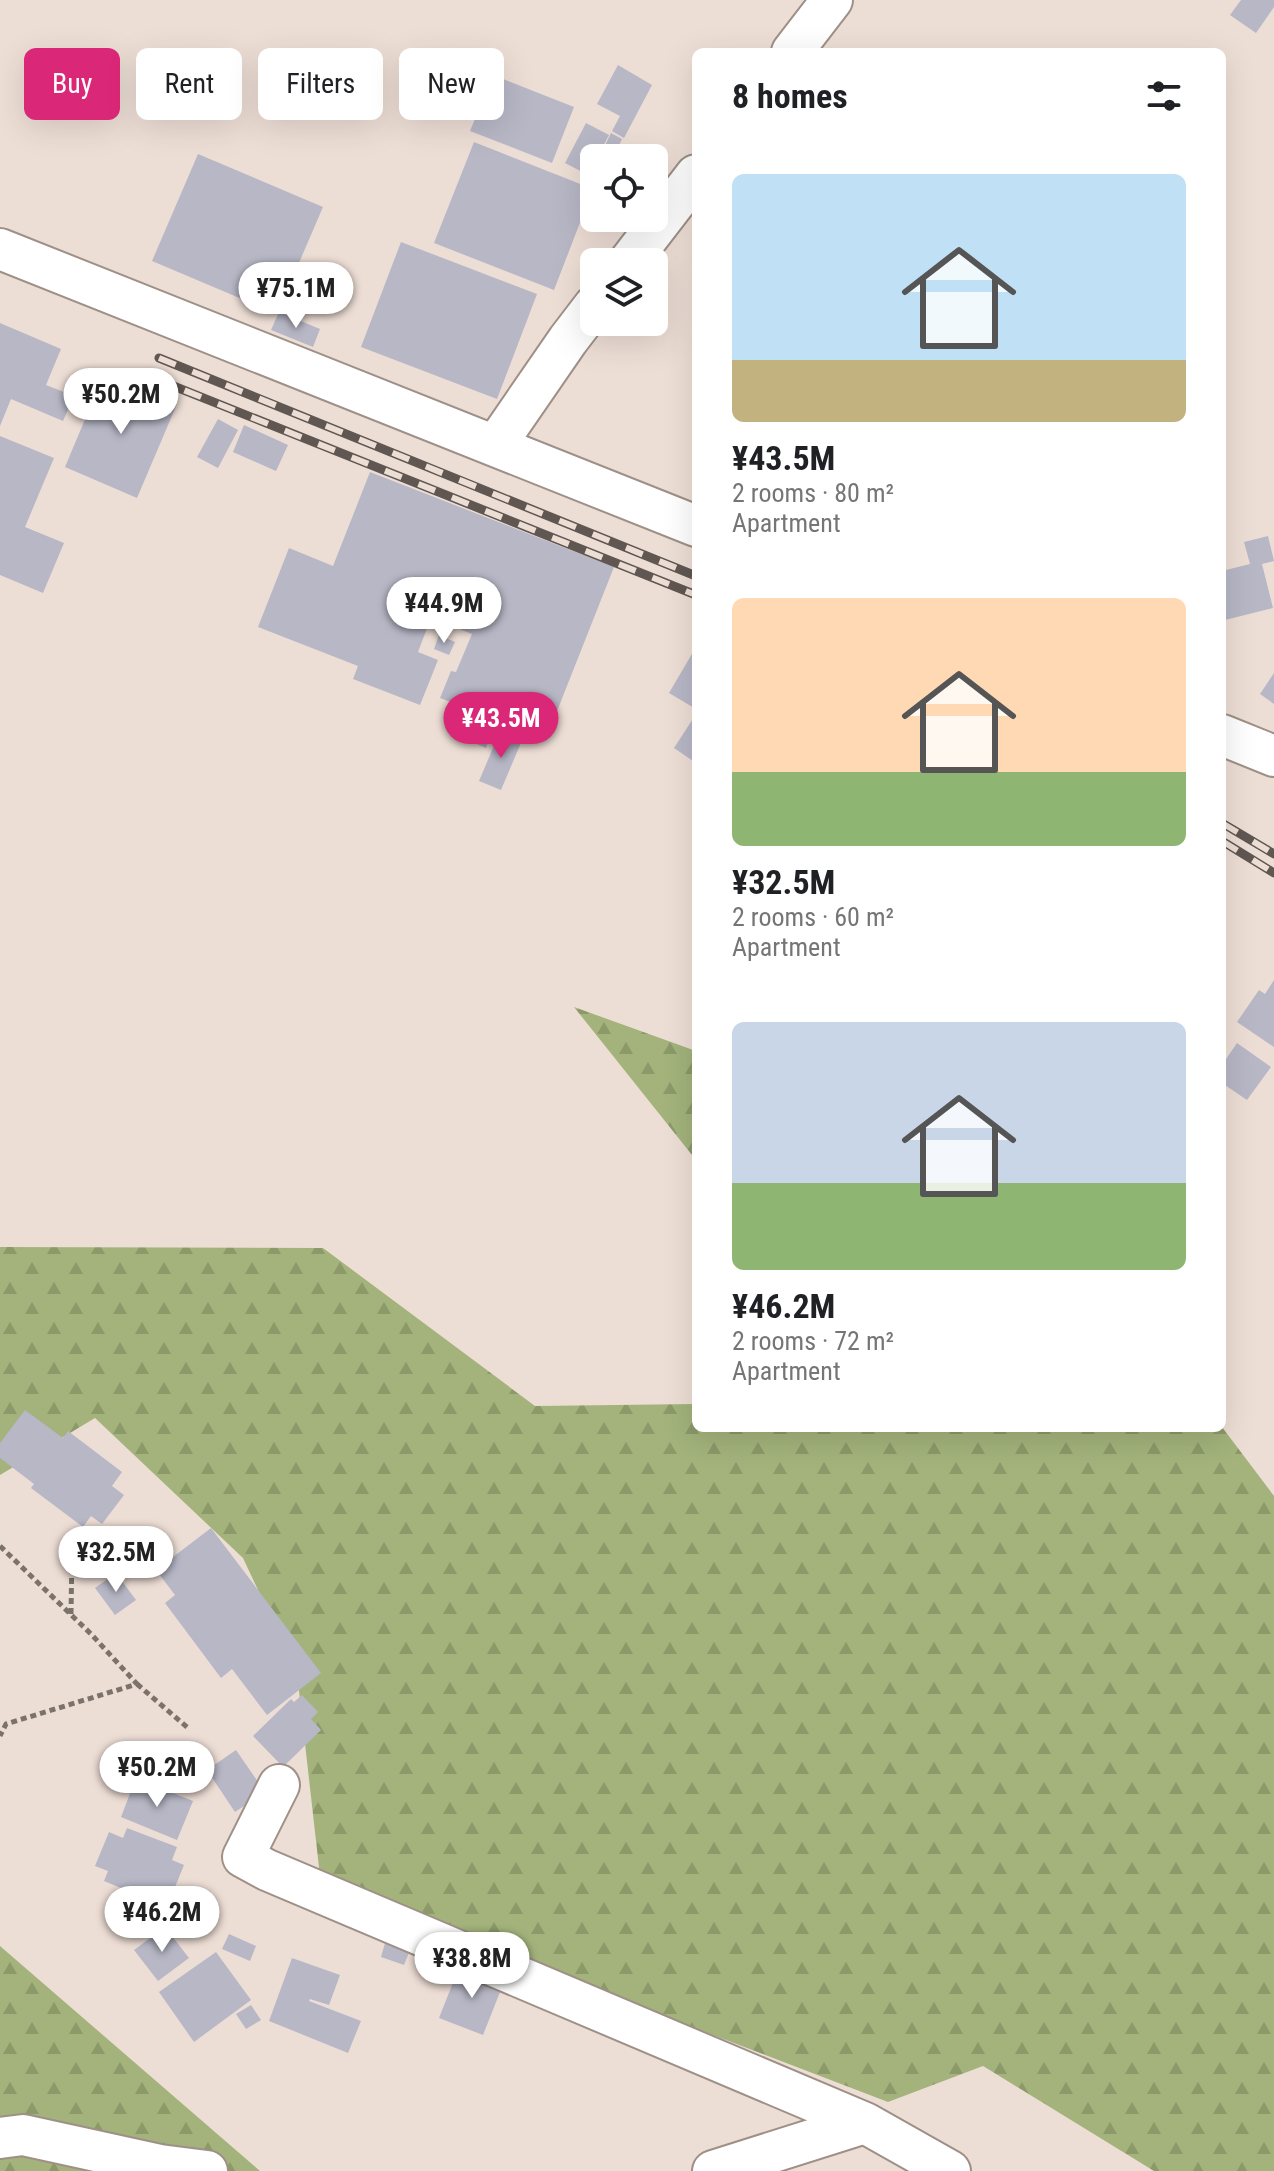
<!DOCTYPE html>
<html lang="en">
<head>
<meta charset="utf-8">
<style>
  body { margin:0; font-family:"Roboto Condensed",sans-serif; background:#f6f6f6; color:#202124; height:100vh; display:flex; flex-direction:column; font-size:30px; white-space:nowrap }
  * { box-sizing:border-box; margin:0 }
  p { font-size:26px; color:#757577 }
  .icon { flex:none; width:44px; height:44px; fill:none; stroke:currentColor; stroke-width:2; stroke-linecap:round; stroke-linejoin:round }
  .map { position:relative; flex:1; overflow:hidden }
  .panel { position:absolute; left:692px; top:48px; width:534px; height:1384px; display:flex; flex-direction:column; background:#fff; border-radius:12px; box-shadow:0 8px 32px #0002 }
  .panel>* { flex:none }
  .guide { position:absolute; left:24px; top:48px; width:548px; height:72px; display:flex; gap:16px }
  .buttons { position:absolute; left:580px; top:144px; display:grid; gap:16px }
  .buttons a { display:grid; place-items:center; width:88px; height:88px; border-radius:12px; background:#fff; box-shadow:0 8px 32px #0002; font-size:40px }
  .price { position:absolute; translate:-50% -68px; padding:0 18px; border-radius:28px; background:#fff; color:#222; font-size:26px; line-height:52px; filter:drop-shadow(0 2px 4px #0008) }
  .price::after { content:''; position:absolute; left:50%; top:48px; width:24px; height:18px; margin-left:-12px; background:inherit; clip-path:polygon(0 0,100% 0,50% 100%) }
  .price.selected { background:#db2777; color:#fff }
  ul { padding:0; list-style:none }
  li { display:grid; align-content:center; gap:16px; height:424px; padding:0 40px }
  li span { display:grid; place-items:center; height:248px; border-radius:12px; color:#555 }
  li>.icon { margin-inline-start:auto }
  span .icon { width:144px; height:144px; fill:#fffc; stroke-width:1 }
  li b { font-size:34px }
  h2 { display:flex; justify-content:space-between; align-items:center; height:96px; padding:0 40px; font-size:34px }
  .pill { padding:0 28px; border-radius:12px; background:#fff; box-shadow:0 8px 32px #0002; font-size:28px; line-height:72px }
  .pill.selected { background:#db2777; color:#fff }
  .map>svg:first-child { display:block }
  .forest { fill:url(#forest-firs) }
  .building { fill:#b7b7c6 }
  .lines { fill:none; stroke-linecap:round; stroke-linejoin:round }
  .minor-casing { stroke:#9e9087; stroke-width:44 }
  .path { stroke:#7c726c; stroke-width:5; stroke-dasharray:6 4; stroke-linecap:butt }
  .minor { stroke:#fff; stroke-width:40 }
  .rail-casing { stroke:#605752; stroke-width:9 }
  .rail { stroke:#edded5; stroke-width:6; stroke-dasharray:18; stroke-linecap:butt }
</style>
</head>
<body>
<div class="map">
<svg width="1274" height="2171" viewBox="0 0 1274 2171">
  <defs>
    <pattern id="forest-firs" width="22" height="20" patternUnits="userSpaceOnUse" patternTransform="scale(2)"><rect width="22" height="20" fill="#a3b37b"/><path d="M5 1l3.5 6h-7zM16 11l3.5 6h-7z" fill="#8c9969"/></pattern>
  </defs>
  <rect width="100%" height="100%" fill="#edded5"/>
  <!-- forest -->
  <path class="forest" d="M 574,1007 L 696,1051 L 696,1160 Z
    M 0,1247 L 323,1248 L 535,1406 L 696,1404 L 696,1428 L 1222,1427 L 1274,1496 L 1274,2171 L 1154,2171 L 983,2066 L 888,2102 L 321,1885 L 297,1673 L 243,1558 L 95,1418 L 0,1475 Z
    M 0,1946 L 260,2171 L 0,2171 Z"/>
  <!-- building -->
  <path class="building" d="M 1241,0 L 1274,0 L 1274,7 L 1256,33 L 1230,15 Z
    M 618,65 L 652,85 L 624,138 L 612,131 L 620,116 L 597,104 Z
    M 493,75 L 574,107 L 552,163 L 470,131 Z
    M 586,123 L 609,135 L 597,158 L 594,158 L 594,163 L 588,175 L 565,163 Z
    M 611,133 L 622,139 L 613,158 L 599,158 Z
    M 474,142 L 593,189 L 554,290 L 434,243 Z
    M 198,154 L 323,207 L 277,314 L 152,261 Z
    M 401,242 L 537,294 L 497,399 L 361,347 Z
    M 279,312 L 320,329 L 313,347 L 271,330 Z
    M 0,323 L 61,349 L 46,385 L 74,396 L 63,421 L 11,399 L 0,426 Z
    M 104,374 L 177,404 L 137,498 L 65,467 Z
    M 218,419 L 238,430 L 218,468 L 197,457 Z
    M 244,425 L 288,445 L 276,471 L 233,452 Z
    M 0,436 L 54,458 L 25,527 L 64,543 L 43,593 L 0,575 Z
    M 370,472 L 614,567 L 546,739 L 440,698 L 451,671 L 456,672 L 472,634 L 431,618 L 418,652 L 438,660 L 420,705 L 353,679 L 358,666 L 258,627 L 289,548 L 333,566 Z
    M 1268,536 L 1274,561 L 1262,564 L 1273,608 L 1225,620 L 1222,610 L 1222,571 L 1250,564 L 1244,542 Z
    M 439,635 L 455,642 L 449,655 L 434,649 Z
    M 696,647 L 696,709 L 669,693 Z
    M 1274,673 L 1274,704 L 1260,694 Z
    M 696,714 L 696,763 L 674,748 Z
    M 476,716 L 495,723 L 486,748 L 467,740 Z
    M 501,729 L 523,738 L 501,790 L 479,781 Z
    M 1274,980 L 1274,1047 L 1237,1022 L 1259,990 L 1265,994 Z
    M 1237,1043 L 1271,1067 L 1247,1100 L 1222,1083 L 1222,1065 Z
    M 25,1410 L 63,1438 L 68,1431 L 122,1472 L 112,1486 L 124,1495 L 102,1524 L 91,1516 L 83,1527 L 31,1488 L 34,1484 L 0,1458 L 0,1443 Z
    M 211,1528 L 321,1673 L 267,1715 L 232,1669 L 221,1678 L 165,1603 L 175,1595 L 156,1570 Z
    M 116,1573 L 136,1600 L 115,1615 L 95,1588 Z
    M 302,1695 L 318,1712 L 311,1719 L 321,1730 L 283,1767 L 253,1736 L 291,1699 L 294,1702 Z
    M 236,1750 L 265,1792 L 235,1812 L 207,1770 Z
    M 136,1778 L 193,1801 L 177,1840 L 121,1817 Z
    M 127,1828 L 177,1847 L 172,1860 L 184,1865 L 173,1892 L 161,1887 L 155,1902 L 104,1881 L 108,1871 L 95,1866 L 109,1832 L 123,1838 Z
    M 165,1927 L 189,1958 L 158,1981 L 134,1950 Z
    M 229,1934 L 256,1946 L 250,1961 L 222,1949 Z
    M 387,1936 L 412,1945 L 404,1965 L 381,1957 Z
    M 216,1952 L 251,2000 L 194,2042 L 159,1992 Z
    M 292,1958 L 340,1975 L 329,2005 L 310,1999 L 309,2001 L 361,2021 L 348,2053 L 269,2021 Z
    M 460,1965 L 504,1982 L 483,2035 L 439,2018 Z
    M 251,2005 L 261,2020 L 246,2029 L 236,2014 Z"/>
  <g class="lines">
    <!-- minor casing -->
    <g class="minor-casing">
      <path id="minor" d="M 792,52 L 832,0
        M 0,249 L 696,526
        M 629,262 L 696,175
        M 495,446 L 568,340 L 594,306
        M 1222,735 L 1274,756
        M 279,1785 L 243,1857 L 267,1870 L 865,2123
        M 0,2138 L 23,2135 L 160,2165 L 207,2171
        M 713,2171 L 865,2123 L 950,2171"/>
    </g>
    <!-- path -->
    <path class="path" d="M 0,1546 L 91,1634 L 137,1684 L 6,1724 L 0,1736
      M 71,1614 L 72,1552
      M 137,1684 L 188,1728"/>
    <!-- minor -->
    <use href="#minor" class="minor"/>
    <!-- rail casing -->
    <g class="rail-casing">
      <path id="rail" d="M 159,358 L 696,576
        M 151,377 L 696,595
        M 1222,823 L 1274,854
        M 1222,841 L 1274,873"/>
    </g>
    <!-- rail -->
    <use href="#rail" class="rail"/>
  </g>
</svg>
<div class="buttons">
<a><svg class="icon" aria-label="locate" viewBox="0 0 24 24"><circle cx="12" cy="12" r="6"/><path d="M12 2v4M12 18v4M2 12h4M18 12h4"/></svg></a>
<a><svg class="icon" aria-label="layers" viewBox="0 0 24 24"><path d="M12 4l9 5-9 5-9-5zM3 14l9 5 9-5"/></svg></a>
</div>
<b class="price" style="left:296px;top:330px">¥75.1M</b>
<b class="price" style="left:121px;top:436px">¥50.2M</b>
<b class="price" style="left:444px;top:645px">¥44.9M</b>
<b class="price selected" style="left:501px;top:760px">¥43.5M</b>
<b class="price" style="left:116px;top:1594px">¥32.5M</b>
<b class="price" style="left:157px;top:1809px">¥50.2M</b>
<b class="price" style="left:162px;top:1954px">¥46.2M</b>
<b class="price" style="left:472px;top:2000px">¥38.8M</b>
<div class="guide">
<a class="pill selected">Buy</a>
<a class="pill">Rent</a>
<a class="pill">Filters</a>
<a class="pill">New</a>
</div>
<section class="panel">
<h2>8 homes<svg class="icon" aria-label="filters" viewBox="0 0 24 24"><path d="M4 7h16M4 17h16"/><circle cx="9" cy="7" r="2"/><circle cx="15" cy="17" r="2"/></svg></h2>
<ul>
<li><span style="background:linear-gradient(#bfe0f5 75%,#c2b280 0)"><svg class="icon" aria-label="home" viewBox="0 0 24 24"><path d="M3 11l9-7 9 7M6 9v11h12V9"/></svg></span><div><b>¥43.5M</b><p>2 rooms · 80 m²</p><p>Apartment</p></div></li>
<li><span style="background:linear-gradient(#ffd9b3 70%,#8fb573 0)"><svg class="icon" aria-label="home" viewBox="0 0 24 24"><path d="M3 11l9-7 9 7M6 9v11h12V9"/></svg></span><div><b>¥32.5M</b><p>2 rooms · 60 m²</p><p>Apartment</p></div></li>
<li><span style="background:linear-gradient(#c9d6e8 65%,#8fb573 0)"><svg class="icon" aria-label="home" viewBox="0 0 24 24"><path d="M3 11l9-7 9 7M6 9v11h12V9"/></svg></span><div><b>¥46.2M</b><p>2 rooms · 72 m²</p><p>Apartment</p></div></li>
</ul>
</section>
</div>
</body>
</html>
